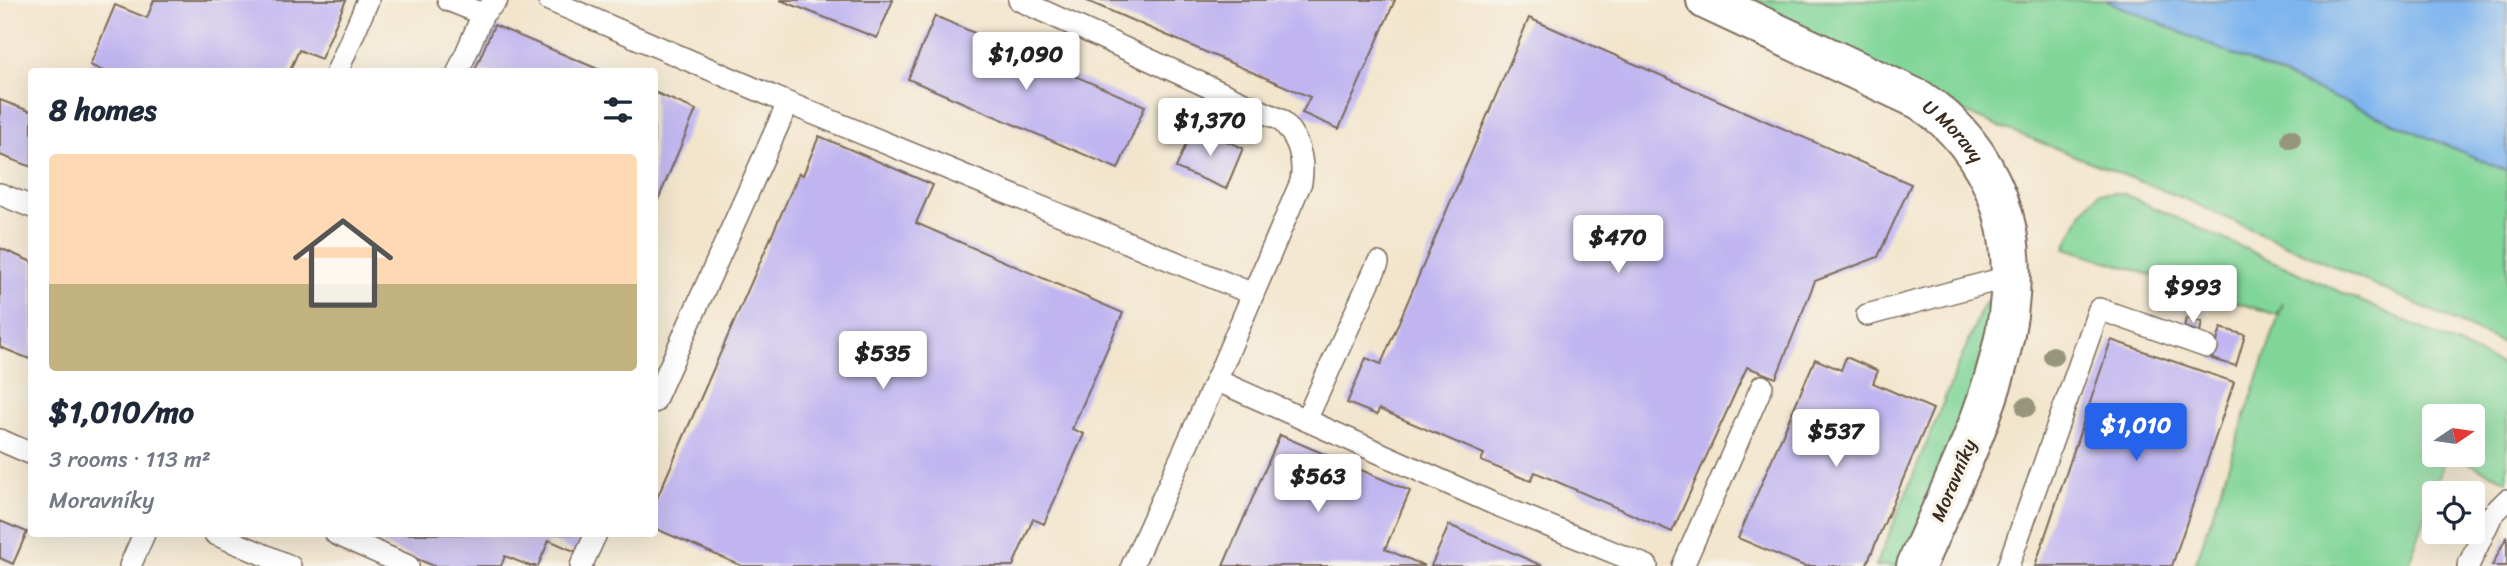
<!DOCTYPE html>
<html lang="en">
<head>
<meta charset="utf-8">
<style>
  body { margin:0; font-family:Sriracha,sans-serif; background:#f6f6f7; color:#1f2937; height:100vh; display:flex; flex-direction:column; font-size:26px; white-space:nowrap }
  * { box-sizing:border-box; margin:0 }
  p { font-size:23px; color:#747a83 }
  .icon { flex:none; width:38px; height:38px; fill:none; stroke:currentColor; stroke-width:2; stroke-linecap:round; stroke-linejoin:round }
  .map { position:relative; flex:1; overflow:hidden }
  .drawer { position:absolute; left:28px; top:68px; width:630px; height:469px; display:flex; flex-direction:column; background:#fff; border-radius:7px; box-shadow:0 7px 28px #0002 }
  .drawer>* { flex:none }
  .needle { width:46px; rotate:77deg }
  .tools { position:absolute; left:2422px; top:404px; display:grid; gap:14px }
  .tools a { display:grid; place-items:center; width:63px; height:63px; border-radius:7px; background:#fff; box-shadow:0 7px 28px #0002; font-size:35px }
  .price { position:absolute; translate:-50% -60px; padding:0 16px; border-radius:7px; background:#fff; color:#222; font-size:23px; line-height:46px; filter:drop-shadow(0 2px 4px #0008) }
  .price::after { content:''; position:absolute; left:50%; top:42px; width:21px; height:16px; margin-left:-10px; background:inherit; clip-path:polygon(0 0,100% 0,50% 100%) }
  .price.current { background:#2563eb; color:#fff }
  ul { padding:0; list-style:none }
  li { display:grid; align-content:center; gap:14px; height:371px; padding:0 21px }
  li+li { border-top:2px solid #e0e1e3 }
  li span { display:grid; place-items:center; height:217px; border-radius:7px; color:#555 }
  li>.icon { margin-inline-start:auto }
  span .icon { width:126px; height:126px; fill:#fffc; stroke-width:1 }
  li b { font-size:30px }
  h2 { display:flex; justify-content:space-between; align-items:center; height:84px; padding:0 21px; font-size:30px }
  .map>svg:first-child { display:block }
  .green { fill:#80d598; stroke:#5e805b; stroke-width:2 }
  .water { fill:#7fb5ee; stroke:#5d7086; stroke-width:2 }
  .building { fill:#c0b5f1 }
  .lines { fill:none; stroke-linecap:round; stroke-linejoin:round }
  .lane-casing { stroke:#7b6b5b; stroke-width:24 }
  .street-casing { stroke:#7b6b5b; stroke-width:42 }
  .lane { stroke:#fff; stroke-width:21 }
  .street { stroke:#fff; stroke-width:38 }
  .tree { fill:#97967d }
  .labels { text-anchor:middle; stroke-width:7; stroke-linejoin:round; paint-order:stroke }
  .street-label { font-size:19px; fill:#3b2a1e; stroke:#f7f3e8 }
</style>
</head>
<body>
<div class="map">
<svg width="2507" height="566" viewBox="0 0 2507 566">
  <rect width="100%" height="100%" fill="#f7f3e8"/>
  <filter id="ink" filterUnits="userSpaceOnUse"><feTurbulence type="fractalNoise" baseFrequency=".0143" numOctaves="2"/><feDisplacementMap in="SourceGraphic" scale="14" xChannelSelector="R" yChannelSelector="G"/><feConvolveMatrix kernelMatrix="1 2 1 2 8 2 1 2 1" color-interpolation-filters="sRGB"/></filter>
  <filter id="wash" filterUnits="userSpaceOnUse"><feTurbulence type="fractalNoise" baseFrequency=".00686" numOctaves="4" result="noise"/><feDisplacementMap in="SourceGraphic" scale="28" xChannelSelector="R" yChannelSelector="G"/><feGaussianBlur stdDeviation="1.57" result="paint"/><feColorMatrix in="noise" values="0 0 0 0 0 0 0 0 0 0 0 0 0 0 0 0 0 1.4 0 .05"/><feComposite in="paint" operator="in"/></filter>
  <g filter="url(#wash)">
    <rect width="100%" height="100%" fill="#f2e5cc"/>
    <!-- green -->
    <path class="green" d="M 1727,0 L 2105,0 L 2507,171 L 2507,345 L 2185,199 L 1963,112 Z
      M 2099,193 L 2122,193 L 2507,367 L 2507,481 L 2451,455 L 2473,455 L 2473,416 L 2434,416 L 2434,455 L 2447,455 L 2408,566 L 2195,566 L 2283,303 L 2277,315 L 2065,248 L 2082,212 Z
      M 1984,303 L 1992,304 C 1978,396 1939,481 1902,566 L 1876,566 Z"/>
    <!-- water -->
    <path class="water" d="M 2105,0 L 2507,0 L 2507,171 Z"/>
    <g id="blocks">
      <!-- building -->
      <path class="building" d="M 154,0 L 346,0 L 321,59 L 299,50 L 289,72 L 105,72 L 90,65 L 115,5 L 147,18 Z
        M 780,0 L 893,0 L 877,38 Z
        M 1085,0 L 1395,0 L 1339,129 L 1302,113 L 1310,97 Z
        M 935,16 L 1145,106 L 1118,169 L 908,79 Z
        M 1529,18 L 1911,184 L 1878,257 L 1815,281 L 1776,378 L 1747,367 L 1672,532 L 1535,472 L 1531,481 L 1515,475 L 1481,461 L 1484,454 L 1379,409 L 1377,415 L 1347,403 L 1366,358 L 1381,364 Z
        M 494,25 L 605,72 L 474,72 Z
        M 654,92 L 696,110 L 658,200 L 654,199 Z
        M 0,100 L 32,112 L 32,167 L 0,155 Z
        M 1193,127 L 1243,148 L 1226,189 L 1176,168 Z
        M 819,136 L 933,185 L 916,223 L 1123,313 L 1072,429 L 1084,434 L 1044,524 L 1033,519 L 1013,566 L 742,566 L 654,528 L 654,505 L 799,173 L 803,175 Z
        M 0,248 L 32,262 L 32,360 L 0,347 Z
        M 2186,318 L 2202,322 L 2200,332 L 2184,327 Z
        M 2221,328 L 2245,335 L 2236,366 L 2212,359 Z
        M 2111,340 L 2234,382 L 2172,566 L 2035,566 Z
        M 1846,357 L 1878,371 L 1873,383 L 1933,409 L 1866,566 L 1804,566 L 1738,538 L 1815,359 L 1841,370 Z
        M 1280,435 L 1410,491 L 1385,549 L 1425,566 L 1223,566 Z
        M 0,521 L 27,532 L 13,564 L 0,558 Z
        M 1449,525 L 1543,566 L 1431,566 Z
        M 357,534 L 583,534 L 576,552 L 549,540 L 538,566 L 530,566 L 505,556 L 501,566 L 434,566 Z
        M 2507,536 L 2507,566 L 2492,566 Z"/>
    </g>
  </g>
  <g filter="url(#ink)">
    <use href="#blocks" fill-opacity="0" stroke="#7b6b5b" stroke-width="2"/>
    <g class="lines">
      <!-- lane casing -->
      <g class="lane-casing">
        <path id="lane" d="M 448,0 L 483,14
          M 549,0 L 788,103 L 1253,294
          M 1019,0 L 1281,120 C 1298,138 1305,157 1301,182 L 1221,369 L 1132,566
          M 337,72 L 368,0
          M 458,72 L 483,14 L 497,0
          M 0,194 L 32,207
          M 1867,315 L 2012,276
          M 1216,380 L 1492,503 L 1647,566
          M 654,402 L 788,103
          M 1306,420 L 1378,263
          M 0,440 L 32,454
          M 215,534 L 290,566
          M 336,534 L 408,566
          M 130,566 L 144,534
          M 581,566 L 596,534
          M 1683,566 L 1762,386
          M 2008,566 L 2099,309 L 2207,347
          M 2468,566 L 2492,515 L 2507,500"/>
      </g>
      <!-- street casing -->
      <g class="street-casing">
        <g id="street">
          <path id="s1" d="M 1706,0 L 1920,100 C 1957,124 1982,157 1998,198 C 2042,319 1964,455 1916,566"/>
        </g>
      </g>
      <!-- lane -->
      <use href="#lane" class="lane"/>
      <!-- street -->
      <use href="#street" class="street"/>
    </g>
    <!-- trees -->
    <g class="tree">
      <circle cx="2291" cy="139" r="10"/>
      <circle cx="2053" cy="356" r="10"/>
      <circle cx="2026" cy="407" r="10"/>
    </g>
  </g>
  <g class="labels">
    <!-- street labels -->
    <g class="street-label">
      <text dy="7" stroke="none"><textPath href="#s1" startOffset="282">U Moravy</textPath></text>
      <text transform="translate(1953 480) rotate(-67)" y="7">Moravníky</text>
    </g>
  </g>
</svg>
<div class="tools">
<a><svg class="needle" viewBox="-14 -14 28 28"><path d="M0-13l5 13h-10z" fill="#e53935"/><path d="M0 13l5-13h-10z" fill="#747a83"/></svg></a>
<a><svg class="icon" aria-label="locate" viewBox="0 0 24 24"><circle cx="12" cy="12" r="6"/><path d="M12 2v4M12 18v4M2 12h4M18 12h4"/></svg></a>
</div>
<b class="price" style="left:1026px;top:92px">$1,090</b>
<b class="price" style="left:1210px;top:158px">$1,370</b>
<b class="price" style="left:1618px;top:275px">$470</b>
<b class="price" style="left:2193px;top:325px">$993</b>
<b class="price" style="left:883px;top:391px">$535</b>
<b class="price current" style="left:2136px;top:463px">$1,010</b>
<b class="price" style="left:1836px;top:469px">$537</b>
<b class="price" style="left:1318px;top:514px">$563</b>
<section class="drawer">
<h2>8 homes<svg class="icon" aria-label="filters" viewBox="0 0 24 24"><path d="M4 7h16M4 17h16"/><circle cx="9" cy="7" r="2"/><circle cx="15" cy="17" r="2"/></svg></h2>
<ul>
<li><span style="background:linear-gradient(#ffd9b3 60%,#c2b280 0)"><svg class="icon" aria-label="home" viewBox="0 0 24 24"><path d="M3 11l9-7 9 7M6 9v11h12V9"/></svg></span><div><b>$1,010/mo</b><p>3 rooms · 113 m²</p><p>Moravníky</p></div></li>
</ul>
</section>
</div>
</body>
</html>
